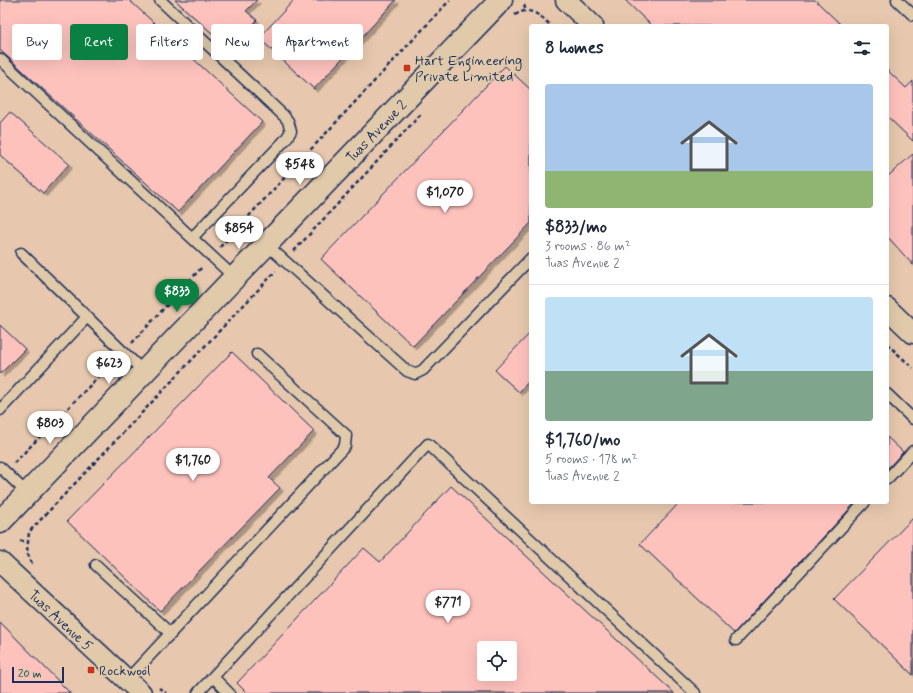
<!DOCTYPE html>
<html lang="en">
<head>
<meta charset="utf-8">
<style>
  body { margin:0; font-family:Mynerve,sans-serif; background:#f2f2f3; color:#1f2937; height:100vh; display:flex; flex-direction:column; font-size:15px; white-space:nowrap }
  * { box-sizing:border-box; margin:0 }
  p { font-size:13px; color:#747a83 }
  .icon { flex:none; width:22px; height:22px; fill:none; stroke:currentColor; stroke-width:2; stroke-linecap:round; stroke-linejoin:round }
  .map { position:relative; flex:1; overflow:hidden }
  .panel { position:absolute; left:529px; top:24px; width:360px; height:480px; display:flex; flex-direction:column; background:#fff; border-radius:4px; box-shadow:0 4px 16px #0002 }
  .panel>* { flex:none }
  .banner { position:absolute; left:12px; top:24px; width:380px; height:36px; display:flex; gap:8px }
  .buttons { position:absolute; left:477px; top:641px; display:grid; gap:8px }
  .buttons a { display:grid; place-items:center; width:40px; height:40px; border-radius:4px; background:#fff; box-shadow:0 4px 16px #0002; font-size:20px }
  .scale { position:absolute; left:12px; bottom:10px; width:52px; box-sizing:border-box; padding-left:4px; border:2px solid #1b2f5e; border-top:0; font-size:11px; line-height:14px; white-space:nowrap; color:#1b2f5e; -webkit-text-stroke:3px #e1caaa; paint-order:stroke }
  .price { position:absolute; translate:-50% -34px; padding:0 9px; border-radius:14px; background:#fff; color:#222; font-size:13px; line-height:26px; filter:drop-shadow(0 1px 2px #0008) }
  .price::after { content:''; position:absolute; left:50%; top:24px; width:12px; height:9px; margin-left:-6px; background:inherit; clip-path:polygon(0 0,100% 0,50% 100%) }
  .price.selected { background:#0b8043; color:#fff }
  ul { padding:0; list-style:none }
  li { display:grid; align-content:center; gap:8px; height:212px; padding:0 16px }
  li+li { border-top:1px solid #e0e1e3 }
  li span { display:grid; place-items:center; height:124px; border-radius:4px; color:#555 }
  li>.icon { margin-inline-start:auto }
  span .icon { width:72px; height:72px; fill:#fffc; stroke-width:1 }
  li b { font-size:17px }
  h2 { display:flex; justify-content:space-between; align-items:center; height:48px; padding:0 16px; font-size:17px }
  .pill { padding:0 14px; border-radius:4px; background:#fff; box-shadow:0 4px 16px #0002; font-size:14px; line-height:36px }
  .pill.selected { background:#0b8043; color:#fff }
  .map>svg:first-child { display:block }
  .building { fill:#fec2bd; stroke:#1b2f5e; fill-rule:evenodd; filter:url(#shadow) }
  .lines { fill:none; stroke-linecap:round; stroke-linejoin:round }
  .lane-casing { stroke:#1b2f5e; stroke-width:13 }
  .street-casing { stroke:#1b2f5e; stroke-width:23 }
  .secondary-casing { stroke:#1b2f5e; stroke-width:25 }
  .path { stroke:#1b2f5e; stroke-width:2.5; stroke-dasharray:4 3; stroke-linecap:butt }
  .lane { stroke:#e1caaa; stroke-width:10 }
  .street { stroke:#e1caaa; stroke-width:20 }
  .secondary { stroke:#e1caaa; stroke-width:22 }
  .poi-dot { fill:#c8321e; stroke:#e1caaa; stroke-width:1.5 }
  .labels { text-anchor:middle; stroke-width:3.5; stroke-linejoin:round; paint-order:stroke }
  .poi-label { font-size:14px; fill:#1b2f5e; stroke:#e1caaa; text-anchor:start }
  .street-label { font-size:14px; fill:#1b2f5e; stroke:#e1caaa }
</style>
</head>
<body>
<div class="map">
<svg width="913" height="693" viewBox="0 0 913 693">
  <defs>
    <filter id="shadow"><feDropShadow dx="3.5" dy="3.5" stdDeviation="0" flood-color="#0004"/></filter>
  </defs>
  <rect width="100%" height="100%" fill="#e7c8ae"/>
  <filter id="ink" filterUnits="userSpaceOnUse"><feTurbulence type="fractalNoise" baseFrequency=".025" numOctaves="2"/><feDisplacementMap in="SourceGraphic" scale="8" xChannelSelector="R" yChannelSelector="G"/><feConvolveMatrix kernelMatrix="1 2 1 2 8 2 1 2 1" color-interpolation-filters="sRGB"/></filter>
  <g filter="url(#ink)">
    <!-- building -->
    <path class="building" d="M 0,0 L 129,0 L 262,122 L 178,212 L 0,50 Z
      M 175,0 L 257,0 L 246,11 L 257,20 L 231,50 Z
      M 294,0 L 396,0 L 314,89 L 259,38 Z
      M 625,0 L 815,0 L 842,26 L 652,26 Z
      M 505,66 L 531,90 L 531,223 L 413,346 L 321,259 Z
      M 887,70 L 906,88 L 913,81 L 913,141 L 887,116 Z
      M 10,112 L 69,164 L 43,193 L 0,155 L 0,123 Z
      M 913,154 L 913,265 L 887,236 L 887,177 Z
      M 0,325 L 25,349 L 0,374 Z
      M 531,332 L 531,379 L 519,392 L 495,370 Z
      M 232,352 L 314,431 L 269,478 L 280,488 L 160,611 L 67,521 Z
      M 887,437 L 903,452 L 887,469 Z
      M 451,486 L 674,693 L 247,693 L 237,683 L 364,548 L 380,562 ZM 484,648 L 510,648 L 510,674 L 484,674 Z
      M 680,502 L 856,502 L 734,633 L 640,544 Z
      M 913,518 L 913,675 L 834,599 Z
      M 0,622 L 70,693 L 0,693 Z"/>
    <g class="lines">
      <!-- lane casing -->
      <g class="lane-casing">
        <path id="lane" d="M 160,0 L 284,116 L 288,121 L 291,131 L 286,139 L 192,238
          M 897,0 L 913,15
          M 0,59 L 235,278
          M 267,245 L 407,371 L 415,374 L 423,370 L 531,258
          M 21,253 L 144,372
          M 887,394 L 913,419
          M 0,410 L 87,317
          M 0,467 L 27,493
          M 887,479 L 913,451
          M 96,565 L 171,634
          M 736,640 L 865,502
          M 213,677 L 229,693
          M 127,680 L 345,446 L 346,435 L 257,354
          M 198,693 L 428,444 L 695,693"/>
      </g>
      <!-- street casing -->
      <g class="street-casing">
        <path id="street" d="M 566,0 L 593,26
          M 887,308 L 913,333
          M 0,562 L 141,693"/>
      </g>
      <!-- secondary casing -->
      <g class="secondary-casing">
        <path id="secondary" d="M 0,522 L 501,0"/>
      </g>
      <!-- path -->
      <path class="path" d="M 524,5 L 526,11
        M 515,15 C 530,5 541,16 551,26
        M 220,247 L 450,0
        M 294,251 L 421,114
        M 132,343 L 203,266
        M 887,344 L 913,368
        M 14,463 L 114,361
        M 20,541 L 28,541
        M 32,564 L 27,552 L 29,532 L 276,271
        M 159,688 L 166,693"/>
      <!-- lane -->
      <use href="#lane" class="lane"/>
      <!-- street -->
      <use href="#street" class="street"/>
      <!-- secondary -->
      <use href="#secondary" class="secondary"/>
    </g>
  </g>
  <!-- markers -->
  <g class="poi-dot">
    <rect x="403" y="64" width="8" height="8" rx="2"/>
    <rect x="87" y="666" width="8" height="8" rx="2"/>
  </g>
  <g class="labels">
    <!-- poi labels -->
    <g class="poi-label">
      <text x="415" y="65">Hart Engineering<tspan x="415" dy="16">Private Limited</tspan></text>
      <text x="99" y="675">Rockwool</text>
    </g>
    <!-- street labels -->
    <g class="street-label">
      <text transform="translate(376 131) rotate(-46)" y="5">Tuas Avenue 2</text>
      <text transform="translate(61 620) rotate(43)" y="5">Tuas Avenue 5</text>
    </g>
  </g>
</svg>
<div class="buttons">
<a><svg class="icon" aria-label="locate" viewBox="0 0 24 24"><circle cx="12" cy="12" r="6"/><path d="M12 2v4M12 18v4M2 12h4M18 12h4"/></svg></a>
</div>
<div class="scale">20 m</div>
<b class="price" style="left:300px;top:186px">$548</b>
<b class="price" style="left:445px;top:214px">$1,070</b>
<b class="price" style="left:239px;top:250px">$854</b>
<b class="price selected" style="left:177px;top:313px">$833</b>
<b class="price" style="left:109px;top:385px">$623</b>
<b class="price" style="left:50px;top:445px">$803</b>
<b class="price" style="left:193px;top:482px">$1,760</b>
<b class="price" style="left:448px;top:624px">$771</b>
<div class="banner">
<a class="pill">Buy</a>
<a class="pill selected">Rent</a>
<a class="pill">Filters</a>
<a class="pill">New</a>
<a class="pill">Apartment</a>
</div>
<section class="panel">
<h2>8 homes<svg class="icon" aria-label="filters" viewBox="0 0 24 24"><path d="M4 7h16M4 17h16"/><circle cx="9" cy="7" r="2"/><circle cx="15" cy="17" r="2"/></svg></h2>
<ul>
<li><span style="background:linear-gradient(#a9c7e8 70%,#8fb573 0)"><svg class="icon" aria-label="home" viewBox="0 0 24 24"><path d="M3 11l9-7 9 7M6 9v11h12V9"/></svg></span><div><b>$833/mo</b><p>3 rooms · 86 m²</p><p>Tuas Avenue 2</p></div></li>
<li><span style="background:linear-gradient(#bfe0f5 60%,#7fa58c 0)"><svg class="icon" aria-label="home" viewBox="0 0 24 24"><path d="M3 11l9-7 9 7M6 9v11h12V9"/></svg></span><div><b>$1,760/mo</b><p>5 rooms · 178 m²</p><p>Tuas Avenue 2</p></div></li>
</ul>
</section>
</div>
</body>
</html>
